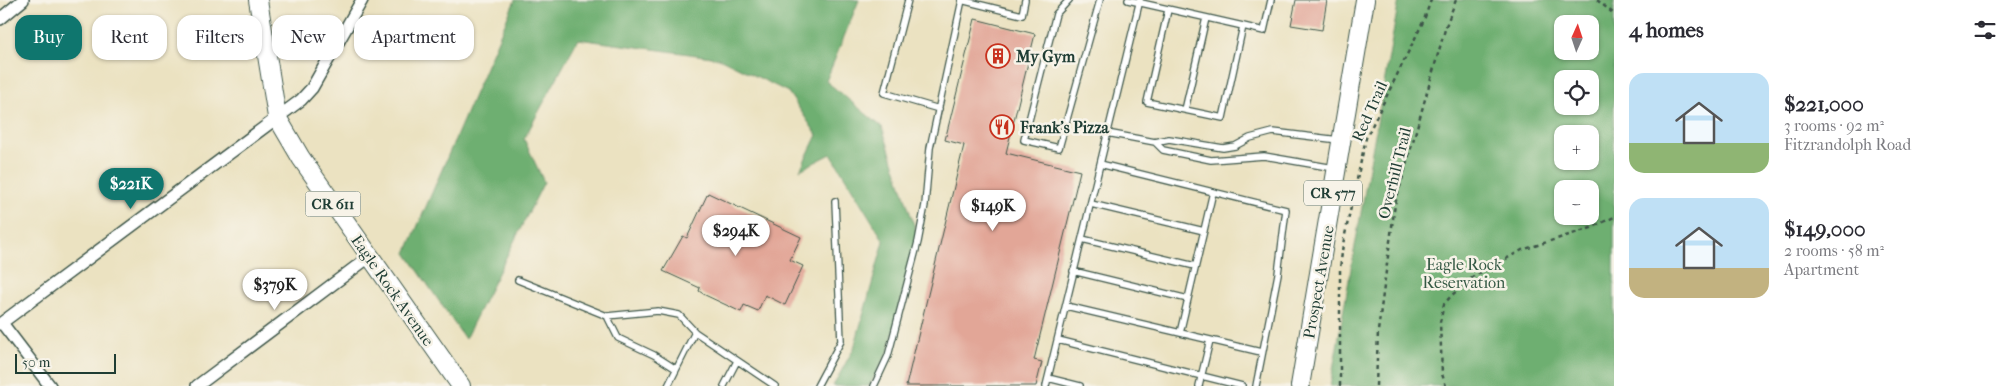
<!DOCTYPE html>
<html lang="en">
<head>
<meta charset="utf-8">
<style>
  body { margin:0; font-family:"IM FELL French Canon",serif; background:#f2f2f3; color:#2b2b33; height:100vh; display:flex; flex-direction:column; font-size:19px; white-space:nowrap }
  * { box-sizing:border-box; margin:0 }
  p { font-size:16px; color:#7c7c81 }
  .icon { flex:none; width:28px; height:28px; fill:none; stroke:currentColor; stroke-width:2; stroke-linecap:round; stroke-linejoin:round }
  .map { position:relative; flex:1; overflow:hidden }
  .panel { display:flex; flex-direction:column; background:#fff; width:400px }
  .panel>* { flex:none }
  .top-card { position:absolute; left:15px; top:15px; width:475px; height:45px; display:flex; gap:10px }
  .needle { width:32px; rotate:3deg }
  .tools { position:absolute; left:1554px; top:15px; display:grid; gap:10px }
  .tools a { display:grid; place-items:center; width:45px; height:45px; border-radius:10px; background:#fff; box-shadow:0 1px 4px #0004; font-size:25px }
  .scale { position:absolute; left:15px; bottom:12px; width:101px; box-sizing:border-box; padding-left:5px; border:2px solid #1f3d34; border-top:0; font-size:14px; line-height:18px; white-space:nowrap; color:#1f3d34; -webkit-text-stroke:4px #f7f3e8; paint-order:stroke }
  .price { position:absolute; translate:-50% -42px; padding:0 11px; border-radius:18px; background:#fff; color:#222; font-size:16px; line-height:32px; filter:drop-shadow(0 1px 2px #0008) }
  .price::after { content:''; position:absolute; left:50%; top:30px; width:15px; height:11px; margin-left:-8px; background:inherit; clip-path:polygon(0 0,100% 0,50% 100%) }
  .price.current { background:#0f766e; color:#fff }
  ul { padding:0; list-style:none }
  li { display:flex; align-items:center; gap:15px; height:125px; padding:0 15px }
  li span { display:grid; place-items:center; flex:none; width:140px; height:100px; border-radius:15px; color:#555 }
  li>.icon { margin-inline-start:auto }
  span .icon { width:60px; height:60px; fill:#fffc; stroke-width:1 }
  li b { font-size:21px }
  h2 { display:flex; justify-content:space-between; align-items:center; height:60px; padding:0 15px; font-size:21px }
  .chip { padding:0 18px; border-radius:15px; background:#fff; box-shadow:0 1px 4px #0004; font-size:18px; line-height:45px }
  .chip.current { background:#0f766e; color:#fff }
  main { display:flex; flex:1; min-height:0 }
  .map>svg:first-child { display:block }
  .forest { fill:#6eaf71; stroke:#467652; fill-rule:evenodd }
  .building { fill:#e2a697 }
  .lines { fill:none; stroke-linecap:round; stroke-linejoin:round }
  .lane-casing { stroke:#3e5649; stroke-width:8 }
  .street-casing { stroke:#3e5649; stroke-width:14 }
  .primary-casing { stroke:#3e5649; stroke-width:20 }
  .path { stroke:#3e5649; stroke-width:2.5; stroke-dasharray:4 4; stroke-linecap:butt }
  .lane { stroke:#fff; stroke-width:5.5 }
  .street { stroke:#fff; stroke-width:11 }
  .primary { stroke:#fff; stroke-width:18 }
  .labels { text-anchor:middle; stroke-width:5; stroke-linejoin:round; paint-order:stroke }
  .shield { fill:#f7f3e8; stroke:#60746a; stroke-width:1 }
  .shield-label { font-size:15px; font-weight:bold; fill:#1f3d34 }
  .poi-label { font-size:16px; font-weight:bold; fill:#1f3d34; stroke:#f7f3e8; text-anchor:start }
  .street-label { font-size:16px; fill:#1f3d34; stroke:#f7f3e8 }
  .park-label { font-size:16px; fill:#345944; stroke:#f7f3e8 }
</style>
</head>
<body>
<main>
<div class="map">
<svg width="1614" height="386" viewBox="0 0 1614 386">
  <rect width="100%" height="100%" fill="#f7f3e8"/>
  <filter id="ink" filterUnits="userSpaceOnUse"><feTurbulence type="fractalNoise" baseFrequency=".02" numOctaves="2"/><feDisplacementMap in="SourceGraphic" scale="10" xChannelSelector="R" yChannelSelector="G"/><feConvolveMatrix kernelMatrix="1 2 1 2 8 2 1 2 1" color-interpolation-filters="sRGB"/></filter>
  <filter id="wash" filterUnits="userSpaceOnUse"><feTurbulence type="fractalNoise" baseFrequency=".0096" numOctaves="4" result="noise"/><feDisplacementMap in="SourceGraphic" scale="20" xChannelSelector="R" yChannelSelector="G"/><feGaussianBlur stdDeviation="1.12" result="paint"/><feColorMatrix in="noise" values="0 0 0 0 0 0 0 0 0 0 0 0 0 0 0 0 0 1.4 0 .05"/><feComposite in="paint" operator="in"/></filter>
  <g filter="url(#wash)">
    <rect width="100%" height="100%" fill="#ebe2c1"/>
    <!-- forest -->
    <path class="forest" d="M 515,0 L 859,0 L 826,81 L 882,127 L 917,234 L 889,350 L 869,386 L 833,386 L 854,348 L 884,241 L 831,154 L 800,170 L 817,135 L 788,92 L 719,58 L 578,39 L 524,139 L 544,182 L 465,339 L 406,253 Z
      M 1399,0 L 1614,0 L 1614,386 L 1330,386 ZM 1562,24 L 1590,24 L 1590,51 L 1562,51 ZM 1562,79 L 1590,79 L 1590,106 L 1562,106 ZM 1562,134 L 1590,134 L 1590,161 L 1562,161 ZM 1562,189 L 1590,189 L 1590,216 L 1562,216 Z"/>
    <g id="blocks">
      <!-- building -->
      <path class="building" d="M 1296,0 L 1327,0 L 1322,30 L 1291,25 Z
        M 975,19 L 1035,34 L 1006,153 L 1080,171 L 1034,360 L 1042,362 L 1036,386 L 906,386 L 964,145 L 945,140 Z
        M 708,193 L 801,237 L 790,260 L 803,266 L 785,305 L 765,295 L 758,311 L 744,305 L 741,312 L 705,295 L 699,291 L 700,288 L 663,271 L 683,236 L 687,238 Z"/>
    </g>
  </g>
  <g filter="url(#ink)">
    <use href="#blocks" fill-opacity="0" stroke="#3e5649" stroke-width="1"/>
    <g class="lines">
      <!-- lane casing -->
      <g class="lane-casing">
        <path id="lane" d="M 908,0 L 884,93 L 939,109
          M 961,0 L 1022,15 L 1025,0
          M 1069,0 L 1056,14 L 1024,140 L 1059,148 L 1100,0
          M 1128,0 L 1243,26 L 1223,118 L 1147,102 L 1168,10
          M 1243,26 L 1264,31 L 1271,0
          M 1185,110 L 1206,18
          M 1107,133 L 1155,142 L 1169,139 L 1223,148 L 1235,146 L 1250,138 L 1273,132 L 1339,140
          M 1155,142 L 1163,150 L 1211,160 L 1264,156 L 1334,168
          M 1100,164 L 1286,210 L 1278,274 L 1256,386
          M 1091,204 L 1204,231
          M 1082,239 L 1195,266
          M 1073,271 L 1188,299
          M 518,280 L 607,316 L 658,311 L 679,315 L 695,332
          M 1066,306 L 1261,352
          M 607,316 L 618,338 L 654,355 L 676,369
          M 1180,333 L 1213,192
          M 1058,340 L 1242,386
          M 1048,378 L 1080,386
          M 668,386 L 695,332 L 775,386
          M 724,386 L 737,361
          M 817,386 L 841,341 L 835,201
          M 874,386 L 888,356 L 918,242 L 925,205 L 930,148 L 962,0
          M 1046,386 L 1140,0
          M 1199,386 L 1210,340"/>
      </g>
      <!-- street casing -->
      <g class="street-casing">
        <path id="street" d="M 0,19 L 23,0
          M 2,323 L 50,386
          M 0,324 L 301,100 L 312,88 L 362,0
          M 197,386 L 369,257"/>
      </g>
      <!-- primary casing -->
      <g class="primary-casing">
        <path id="primary" d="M 258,0 L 277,117 L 301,158 L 461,386
          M 1300,386 L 1365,0"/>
      </g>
      <!-- path -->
      <path class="path" d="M 1597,0 L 1614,14
        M 1340,386 L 1340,269 L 1343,244 L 1366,138 L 1424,20 L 1431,0
        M 1376,386 L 1378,331 L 1395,204 L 1446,26 L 1456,0
        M 1446,386 L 1442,374 L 1440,322 L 1444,304 L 1452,295 L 1473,277 L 1522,250 L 1591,228 L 1614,217"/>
      <!-- lane -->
      <use href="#lane" class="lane"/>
      <!-- street -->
      <use href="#street" class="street"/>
      <!-- primary -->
      <use href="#primary" class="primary"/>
    </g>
  </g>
  <!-- icons -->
  <defs>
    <g id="building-ring" transform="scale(1.25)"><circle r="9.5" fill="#f7f3e8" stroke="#c8321e" stroke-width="1.5"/><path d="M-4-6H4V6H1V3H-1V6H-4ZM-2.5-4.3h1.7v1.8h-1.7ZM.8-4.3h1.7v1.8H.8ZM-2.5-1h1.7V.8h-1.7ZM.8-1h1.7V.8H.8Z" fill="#c8321e"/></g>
    <g id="restaurant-ring" transform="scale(1.25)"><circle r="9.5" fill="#f7f3e8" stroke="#c8321e" stroke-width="1.5"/><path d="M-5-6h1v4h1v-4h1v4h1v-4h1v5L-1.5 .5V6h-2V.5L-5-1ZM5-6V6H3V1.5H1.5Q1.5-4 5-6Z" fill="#c8321e"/></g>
  </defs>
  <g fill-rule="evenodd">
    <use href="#building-ring" x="998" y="56"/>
    <use href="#restaurant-ring" x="1002" y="127"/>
  </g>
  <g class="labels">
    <!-- shield labels -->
    <g class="shield">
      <rect x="1304" y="180.5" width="58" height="25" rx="4"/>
      <rect x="305.5" y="191.5" width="55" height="25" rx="4"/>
    </g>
    <g class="shield-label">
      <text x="1333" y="198">CR 577</text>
      <text x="333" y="209">CR 611</text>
    </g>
    <!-- poi labels -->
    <g class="poi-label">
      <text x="1016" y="62">My Gym</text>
      <text x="1020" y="133">Frank’s Pizza</text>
    </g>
    <!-- street labels -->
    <g class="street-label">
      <text transform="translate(1369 111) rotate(-66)" y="6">Red Trail</text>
      <text transform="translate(1394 173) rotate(-76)" y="6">Overhill Trail</text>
      <text transform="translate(1318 282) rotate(-80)" y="6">Prospect Avenue</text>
      <text transform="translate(393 290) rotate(55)" y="6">Eagle Rock Avenue</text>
    </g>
    <!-- park labels -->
    <g class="park-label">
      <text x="1464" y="270">Eagle Rock<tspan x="1464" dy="18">Reservation</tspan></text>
    </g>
  </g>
</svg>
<div class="tools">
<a><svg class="needle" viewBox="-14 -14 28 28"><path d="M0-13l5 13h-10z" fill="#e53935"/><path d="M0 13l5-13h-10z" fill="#7c7c81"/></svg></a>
<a><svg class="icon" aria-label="locate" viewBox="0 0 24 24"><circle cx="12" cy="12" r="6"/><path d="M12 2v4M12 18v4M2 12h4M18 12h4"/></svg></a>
<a>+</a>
<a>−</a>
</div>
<div class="scale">50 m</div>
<b class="price current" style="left:131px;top:210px">$221K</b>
<b class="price" style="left:993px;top:232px">$149K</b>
<b class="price" style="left:736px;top:257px">$294K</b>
<b class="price" style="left:275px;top:311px">$379K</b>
<div class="top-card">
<a class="chip current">Buy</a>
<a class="chip">Rent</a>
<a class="chip">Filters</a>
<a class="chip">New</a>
<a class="chip">Apartment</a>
</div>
</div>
<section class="panel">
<h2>4 homes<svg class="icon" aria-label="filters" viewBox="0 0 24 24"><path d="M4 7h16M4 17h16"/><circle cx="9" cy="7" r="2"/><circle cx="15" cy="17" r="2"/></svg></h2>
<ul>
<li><span style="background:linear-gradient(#bfe0f5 70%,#8fb573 0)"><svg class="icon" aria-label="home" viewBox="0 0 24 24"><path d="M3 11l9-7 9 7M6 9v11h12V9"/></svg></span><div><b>$221,000</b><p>3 rooms · 92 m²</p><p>Fitzrandolph Road</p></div></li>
<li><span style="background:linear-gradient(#bfe0f5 70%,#c2b280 0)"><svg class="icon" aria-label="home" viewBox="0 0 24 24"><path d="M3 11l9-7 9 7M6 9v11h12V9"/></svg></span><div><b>$149,000</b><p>2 rooms · 58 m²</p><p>Apartment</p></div></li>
</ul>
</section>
</main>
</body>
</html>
